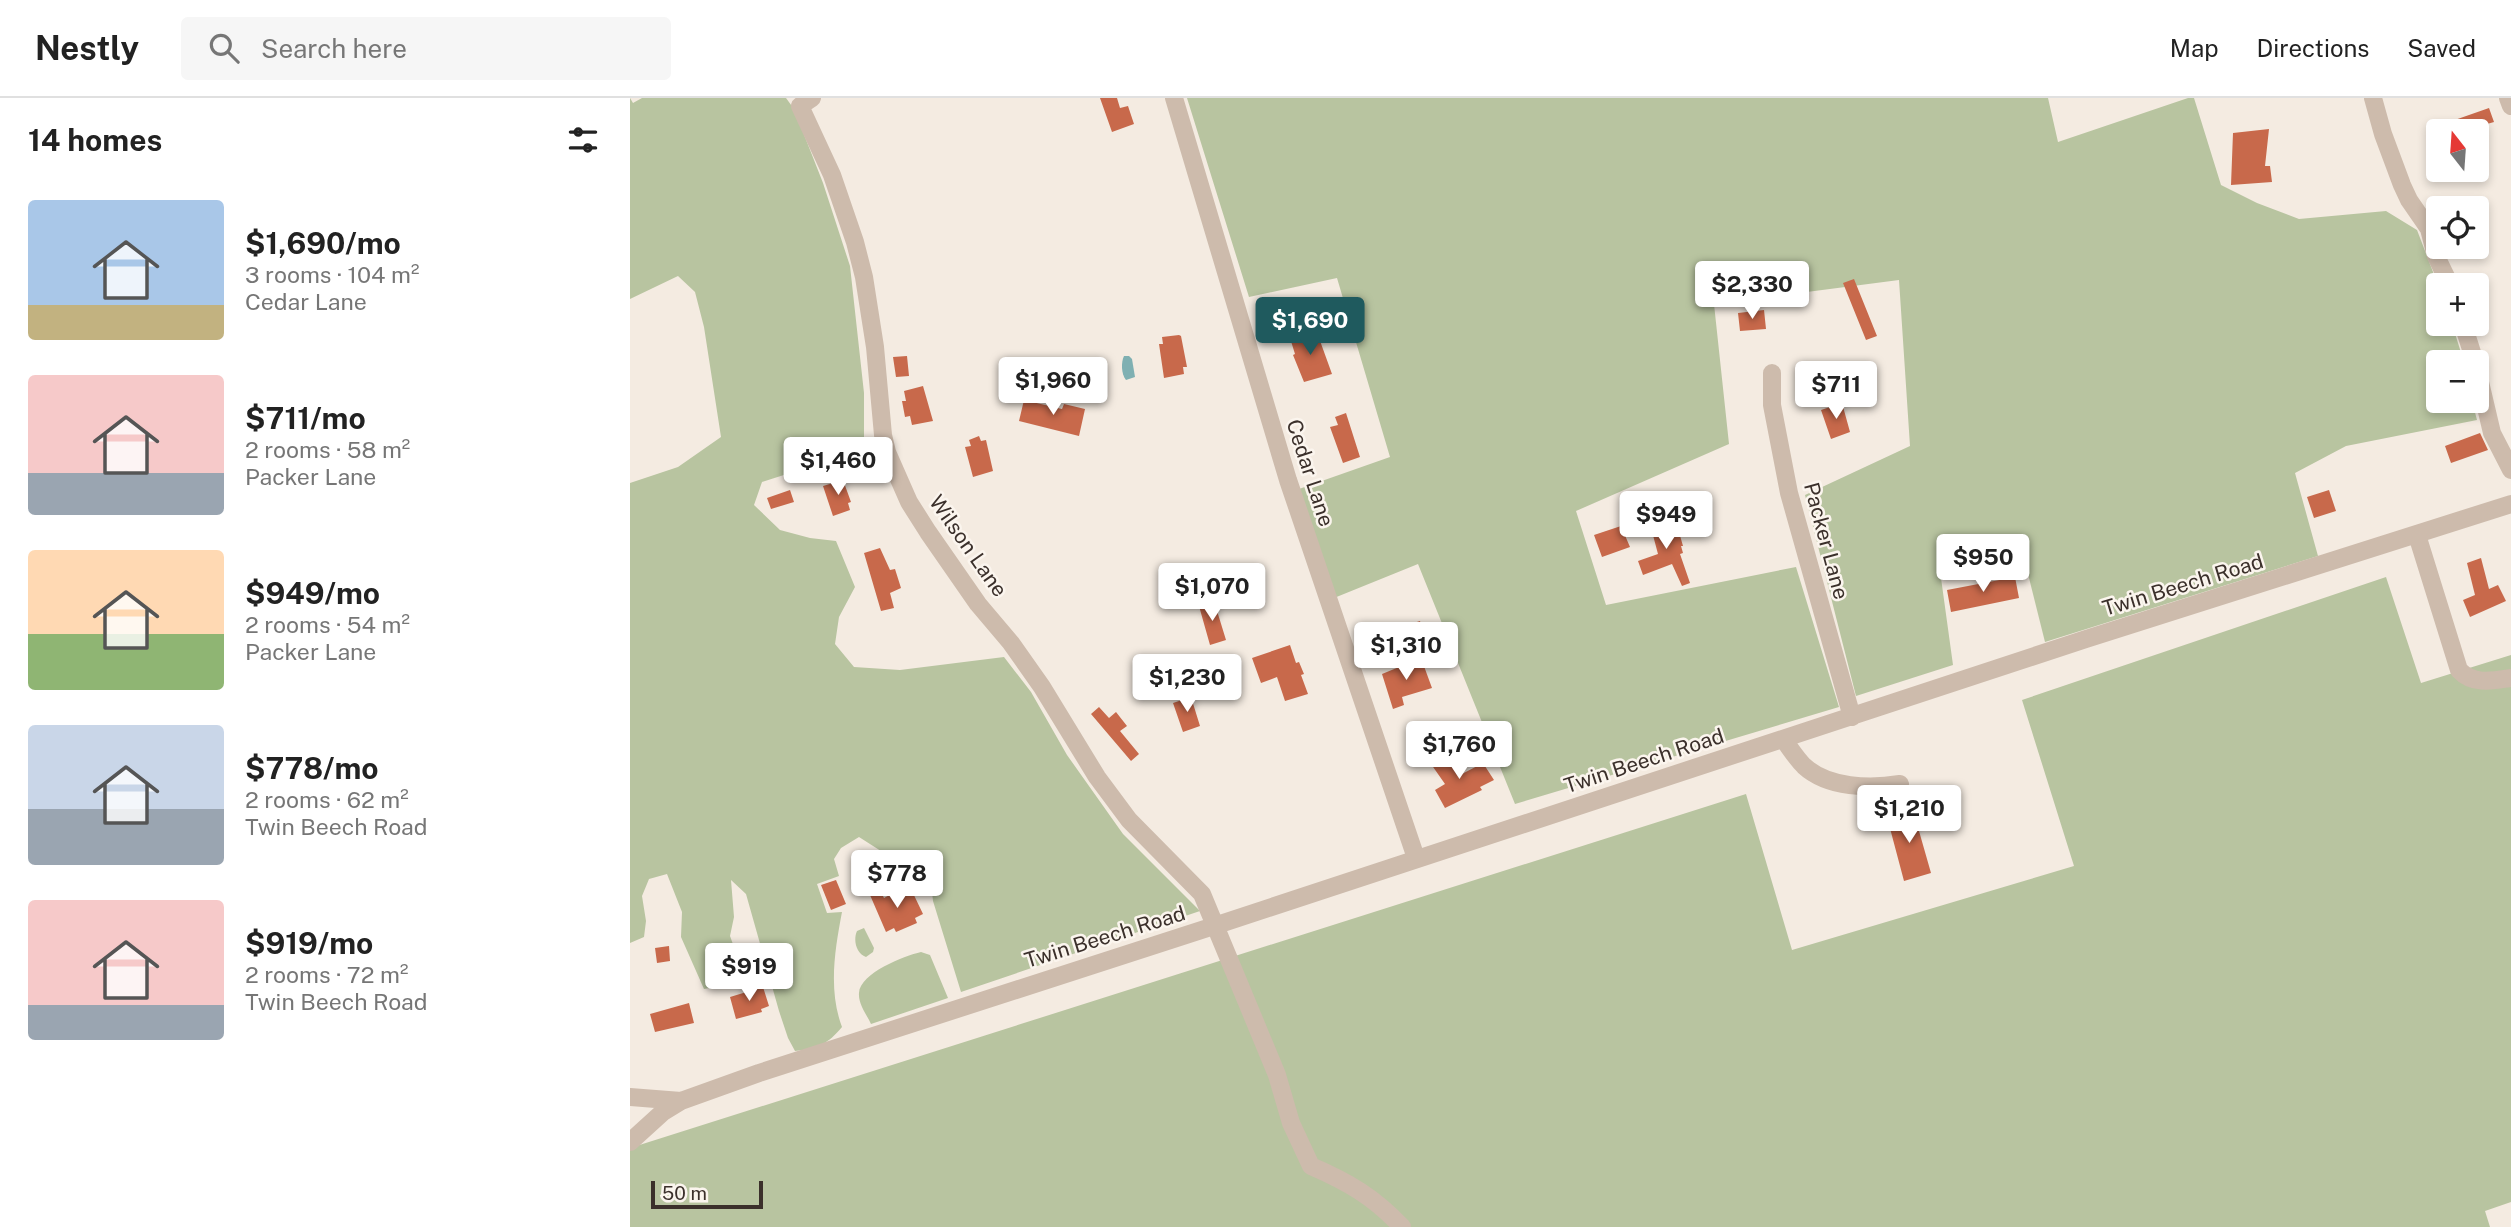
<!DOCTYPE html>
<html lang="en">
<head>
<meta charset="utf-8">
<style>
  body { margin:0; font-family:"Public Sans",sans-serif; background:#f6f6f6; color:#222; height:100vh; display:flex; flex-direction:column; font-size:26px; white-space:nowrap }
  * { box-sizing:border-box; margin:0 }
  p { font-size:23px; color:#767676 }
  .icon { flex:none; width:38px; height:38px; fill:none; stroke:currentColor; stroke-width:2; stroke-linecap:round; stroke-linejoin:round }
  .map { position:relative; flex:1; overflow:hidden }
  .drawer { display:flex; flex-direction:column; background:#fff; width:630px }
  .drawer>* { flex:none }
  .needle { width:46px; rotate:343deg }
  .fabs { position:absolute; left:1796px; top:21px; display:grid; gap:14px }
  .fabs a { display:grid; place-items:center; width:63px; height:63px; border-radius:7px; background:#fff; box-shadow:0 4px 10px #0003; font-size:35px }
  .scale { position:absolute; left:21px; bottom:18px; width:112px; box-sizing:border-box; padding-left:7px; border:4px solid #3b302b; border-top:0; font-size:19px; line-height:24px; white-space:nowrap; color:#3b302b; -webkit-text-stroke:5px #fbf5ee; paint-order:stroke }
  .price { position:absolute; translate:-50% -60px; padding:0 16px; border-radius:7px; background:#fff; color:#222; font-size:23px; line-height:46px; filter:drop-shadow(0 2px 4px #0008) }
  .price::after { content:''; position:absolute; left:50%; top:42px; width:21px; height:16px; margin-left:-10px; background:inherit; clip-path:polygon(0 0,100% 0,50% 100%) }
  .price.active { background:#1f5a5e; color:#fff }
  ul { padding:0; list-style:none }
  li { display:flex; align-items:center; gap:21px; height:175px; padding:0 28px }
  li span { display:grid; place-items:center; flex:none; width:196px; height:140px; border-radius:7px; color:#555 }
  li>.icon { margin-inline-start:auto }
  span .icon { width:84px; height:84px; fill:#fffc; stroke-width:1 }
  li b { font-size:30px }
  h2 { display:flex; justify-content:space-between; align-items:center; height:84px; padding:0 28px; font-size:30px }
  header { display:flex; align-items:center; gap:42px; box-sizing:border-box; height:98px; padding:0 35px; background:#fff; border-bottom:2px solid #e0e0e0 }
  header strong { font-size:33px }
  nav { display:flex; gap:38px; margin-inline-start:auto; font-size:24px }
  .search { width:490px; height:63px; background:#f6f6f6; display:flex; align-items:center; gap:18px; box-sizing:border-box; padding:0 24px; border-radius:7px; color:#767676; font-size:26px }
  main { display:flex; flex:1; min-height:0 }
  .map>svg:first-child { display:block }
  .green { fill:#b8c4a0 }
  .water { fill:#7fb0b2 }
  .building { fill:#c8694b }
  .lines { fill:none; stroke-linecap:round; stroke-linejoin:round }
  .minor { stroke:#cdbbac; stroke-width:18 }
  .labels { text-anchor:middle; stroke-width:5; stroke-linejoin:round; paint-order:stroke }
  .street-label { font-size:21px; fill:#3b302b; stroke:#fbf5ee }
</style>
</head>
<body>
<header>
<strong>Nestly</strong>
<div class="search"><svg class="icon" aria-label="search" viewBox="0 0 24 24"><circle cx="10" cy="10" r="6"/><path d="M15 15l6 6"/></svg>Search here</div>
<nav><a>Map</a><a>Directions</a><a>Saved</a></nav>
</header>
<main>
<section class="drawer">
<h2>14 homes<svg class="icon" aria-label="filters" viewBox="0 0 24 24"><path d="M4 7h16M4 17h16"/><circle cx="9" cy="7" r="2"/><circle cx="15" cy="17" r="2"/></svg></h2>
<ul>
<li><span style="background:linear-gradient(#a9c7e8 75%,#c2b280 0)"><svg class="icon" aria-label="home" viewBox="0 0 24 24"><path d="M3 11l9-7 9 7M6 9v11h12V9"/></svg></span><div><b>$1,690/mo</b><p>3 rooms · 104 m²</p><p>Cedar Lane</p></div></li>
<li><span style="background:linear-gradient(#f6c9c9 70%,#9aa5b1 0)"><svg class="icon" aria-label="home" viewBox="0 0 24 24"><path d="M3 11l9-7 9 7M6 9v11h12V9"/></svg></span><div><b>$711/mo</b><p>2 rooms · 58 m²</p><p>Packer Lane</p></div></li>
<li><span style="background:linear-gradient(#ffd9b3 60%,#8fb573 0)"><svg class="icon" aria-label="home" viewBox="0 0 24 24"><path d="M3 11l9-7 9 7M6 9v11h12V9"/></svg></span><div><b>$949/mo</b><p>2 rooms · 54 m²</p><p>Packer Lane</p></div></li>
<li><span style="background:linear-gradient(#c9d6e8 60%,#9aa5b1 0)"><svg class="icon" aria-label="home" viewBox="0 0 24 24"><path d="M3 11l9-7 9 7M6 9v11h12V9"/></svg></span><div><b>$778/mo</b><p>2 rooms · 62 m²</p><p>Twin Beech Road</p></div></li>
<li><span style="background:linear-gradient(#f6c9c9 75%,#9aa5b1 0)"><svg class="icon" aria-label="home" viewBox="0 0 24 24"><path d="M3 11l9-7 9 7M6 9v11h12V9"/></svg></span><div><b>$919/mo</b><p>2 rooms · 72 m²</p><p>Twin Beech Road</p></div></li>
</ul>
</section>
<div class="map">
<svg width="1881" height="1129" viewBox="0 0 1881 1129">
  <rect width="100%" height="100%" fill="#f4ebe1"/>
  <!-- green -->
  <path class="green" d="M 0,0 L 3,5 L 12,0 L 156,0 L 164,11 L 193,85 L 220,168 L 234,295 L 234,344 L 185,367 L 132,384 L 124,407 L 150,432 L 180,440 L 206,443 L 225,489 L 209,519 L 205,546 L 224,569 L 270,572 L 374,559 L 401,594 L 437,657 L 493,736 L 570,813 L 331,894 L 303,803 L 301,785 L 229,739 L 211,750 L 204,761 L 209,778 L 187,786 L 197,815 L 212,814 C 205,851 198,892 212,929 C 198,946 187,951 165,953 L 158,940 L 149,913 L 116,796 L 101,782 L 104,819 L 100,838 L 108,860 L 99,886 L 74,891 L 51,839 L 52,814 L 37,776 L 19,781 L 12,798 L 16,823 L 14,839 L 0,845 L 0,385 L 48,369 L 91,339 L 74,229 L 65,194 L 48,178 L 0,201 Z
    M 557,0 L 1418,0 L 1428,44 L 1558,0 L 1564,0 L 1591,87 L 1627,105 L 1669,121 L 1756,113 L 1787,132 L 1808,187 L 1808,226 L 1822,226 L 1834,264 L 1808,264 L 1808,303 L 1842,303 L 1847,322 L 1716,348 L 1665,375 L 1688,458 L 1415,544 L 1396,468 L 1311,480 L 1323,567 L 1226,598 L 1175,397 L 1280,348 L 1269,182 L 1084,206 L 1099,346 L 946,413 L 976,507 L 1166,469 L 1209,609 L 885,706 L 788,466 L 704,500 L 669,391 L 760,359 L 707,180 L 619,199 Z
    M 1756,479 L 1791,585 L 1881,557 L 1881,1104 L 1855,1113 L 1860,1129 L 0,1129 L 0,1050 L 1116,696 L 1162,852 L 1444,768 L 1392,602 Z
    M 234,830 L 244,850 L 243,854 L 236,859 C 226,855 223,842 227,833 Z
    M 291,854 L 300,857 L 318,900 L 241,926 C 237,917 228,906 229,895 C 230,875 274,858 291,854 Z"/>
  <!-- water -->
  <path class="water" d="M 494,258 L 499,258 L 502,261 L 505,279 L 496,282 C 491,276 491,264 494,258 Z"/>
  <!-- building -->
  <path class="building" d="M 470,0 L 487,0 L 490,10 L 498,8 L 504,26 L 482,34 Z
    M 1859,10 L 1864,24 L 1833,33 L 1822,33 L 1819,24 Z
    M 1639,31 L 1635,68 L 1640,68 L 1642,84 L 1601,87 L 1603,35 Z
    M 1224,181 L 1247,238 L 1236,242 L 1213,185 Z
    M 1134,212 L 1136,231 L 1110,233 L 1108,215 Z
    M 681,234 L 684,242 L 689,240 L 702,276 L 674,284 L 663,257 L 665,256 L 660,240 Z
    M 549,237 L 551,238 L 557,269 L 553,269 L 554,276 L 534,280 L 529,246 L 533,246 L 532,239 Z
    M 277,258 L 279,278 L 266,279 L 263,259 Z
    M 293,288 L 303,323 L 282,327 L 280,318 L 275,319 L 272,303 L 276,303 L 274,293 Z
    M 394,302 L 432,311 L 434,306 L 455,311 L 449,338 L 389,323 Z
    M 1212,305 L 1220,334 L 1201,341 L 1191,312 Z
    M 716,315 L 730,359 L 713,365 L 700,329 L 708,327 L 705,319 Z
    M 1850,335 L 1858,352 L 1821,365 L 1815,348 Z
    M 349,338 L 351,343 L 356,342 L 363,373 L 343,379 L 335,349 L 341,348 L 339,342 Z
    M 213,382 L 221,404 L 218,405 L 220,412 L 203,418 L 193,388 Z
    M 160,392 L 164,404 L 141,411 L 137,400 Z
    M 1699,392 L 1706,413 L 1684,420 L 1677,399 Z
    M 1039,419 L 1042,428 L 1044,428 L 1047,435 L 1049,434 L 1053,448 L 1051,448 L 1053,455 L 1050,456 L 1060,485 L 1052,488 L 1042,466 L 1013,477 L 1008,463 L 1028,456 L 1020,426 Z
    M 991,428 L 1000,449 L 972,459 L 964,437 Z
    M 250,450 L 260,472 L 265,471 L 271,490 L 260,495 L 264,510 L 251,513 L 234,455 Z
    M 1851,460 L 1859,491 L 1868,487 L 1876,503 L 1840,519 L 1833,502 L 1845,497 L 1837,465 Z
    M 1385,479 L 1389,500 L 1321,514 L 1317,492 Z
    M 584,503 L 596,542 L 580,547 L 569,508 Z
    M 790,523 L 799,553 L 783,557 L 774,528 Z
    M 660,547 L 666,565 L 669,564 L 674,576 L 671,577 L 678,596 L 655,603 L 647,579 L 631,585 L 622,560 Z
    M 791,560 L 802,590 L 772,599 L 774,607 L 763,611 L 752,576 Z
    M 561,599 L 570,628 L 553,634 L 543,605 Z
    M 469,609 L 479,620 L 486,614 L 497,628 L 490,633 L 509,656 L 501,663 L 461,616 Z
    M 817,657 L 830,677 L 853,665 L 864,682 L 850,689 L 852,692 L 815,710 L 805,692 L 815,686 L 801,666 Z
    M 1283,712 L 1301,775 L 1274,783 L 1257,719 Z
    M 206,782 L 216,806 L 201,812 L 191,787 Z
    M 250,792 L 254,800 L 265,794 L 268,800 L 282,793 L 293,816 L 285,820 L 287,825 L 266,834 L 264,830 L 256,834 L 240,797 Z
    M 39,848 L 40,863 L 27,865 L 25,850 Z
    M 133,889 L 139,908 L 131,911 L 132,914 L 106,921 L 100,899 Z
    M 59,905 L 64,925 L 25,934 L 20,916 Z"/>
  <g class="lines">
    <!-- minor -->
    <path class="minor" d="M 182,0 L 170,8 L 202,77 L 225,144 L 234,179 L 245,249 L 253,337 L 257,354 L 279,404 L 298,434 L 348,506 L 381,545 L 412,589 L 467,679 L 499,722 L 572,796 L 647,977 L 661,1025 L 681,1068 C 718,1084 744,1099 772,1129
      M 544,0 L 658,382 L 786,760
      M 1743,0 L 1753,36 L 1772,87 L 1779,102 L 1799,131 L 1806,158 L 1820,187
      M 1878,0 L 1881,8
      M 1833,226 L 1845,264
      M 1846,267 L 1862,335 L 1881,372
      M 1142,275 L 1142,307 L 1159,395 L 1222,619
      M 1787,437 L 1829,572 C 1843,587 1862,583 1881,580
      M 1153,641 C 1160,650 1166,660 1174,668 C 1198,690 1240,691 1270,686
      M 0,999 L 51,1003
      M 0,1044 L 33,1014 L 51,1003 L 129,975 L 587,827 L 1456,541 L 1881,406"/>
  </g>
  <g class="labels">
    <!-- street labels -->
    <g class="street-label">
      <text transform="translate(680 375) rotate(72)" y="7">Cedar Lane</text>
      <text transform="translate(1196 443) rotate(75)" y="7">Packer Lane</text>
      <text transform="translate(338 448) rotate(55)" y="7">Wilson Lane</text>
      <text transform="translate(1553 487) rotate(-17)" y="7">Twin Beech Road</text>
      <text transform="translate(1014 663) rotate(-18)" y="7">Twin Beech Road</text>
      <text transform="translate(475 839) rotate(-17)" y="7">Twin Beech Road</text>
    </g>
  </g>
</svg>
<div class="fabs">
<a><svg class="needle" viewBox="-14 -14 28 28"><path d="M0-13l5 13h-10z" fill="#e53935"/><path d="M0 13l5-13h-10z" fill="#767676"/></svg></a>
<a><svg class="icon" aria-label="locate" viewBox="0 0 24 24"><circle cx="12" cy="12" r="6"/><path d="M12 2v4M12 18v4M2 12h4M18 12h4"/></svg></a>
<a>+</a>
<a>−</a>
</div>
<div class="scale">50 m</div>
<b class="price" style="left:1122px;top:223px">$2,330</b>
<b class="price active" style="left:680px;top:259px">$1,690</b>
<b class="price" style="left:423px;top:319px">$1,960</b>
<b class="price" style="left:1206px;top:323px">$711</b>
<b class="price" style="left:208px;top:399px">$1,460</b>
<b class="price" style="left:1036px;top:453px">$949</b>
<b class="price" style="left:1353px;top:496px">$950</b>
<b class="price" style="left:582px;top:525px">$1,070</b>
<b class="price" style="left:776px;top:584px">$1,310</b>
<b class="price" style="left:557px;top:616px">$1,230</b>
<b class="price" style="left:829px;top:683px">$1,760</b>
<b class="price" style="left:1279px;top:747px">$1,210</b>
<b class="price" style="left:267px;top:812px">$778</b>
<b class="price" style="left:119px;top:905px">$919</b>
</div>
</main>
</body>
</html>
